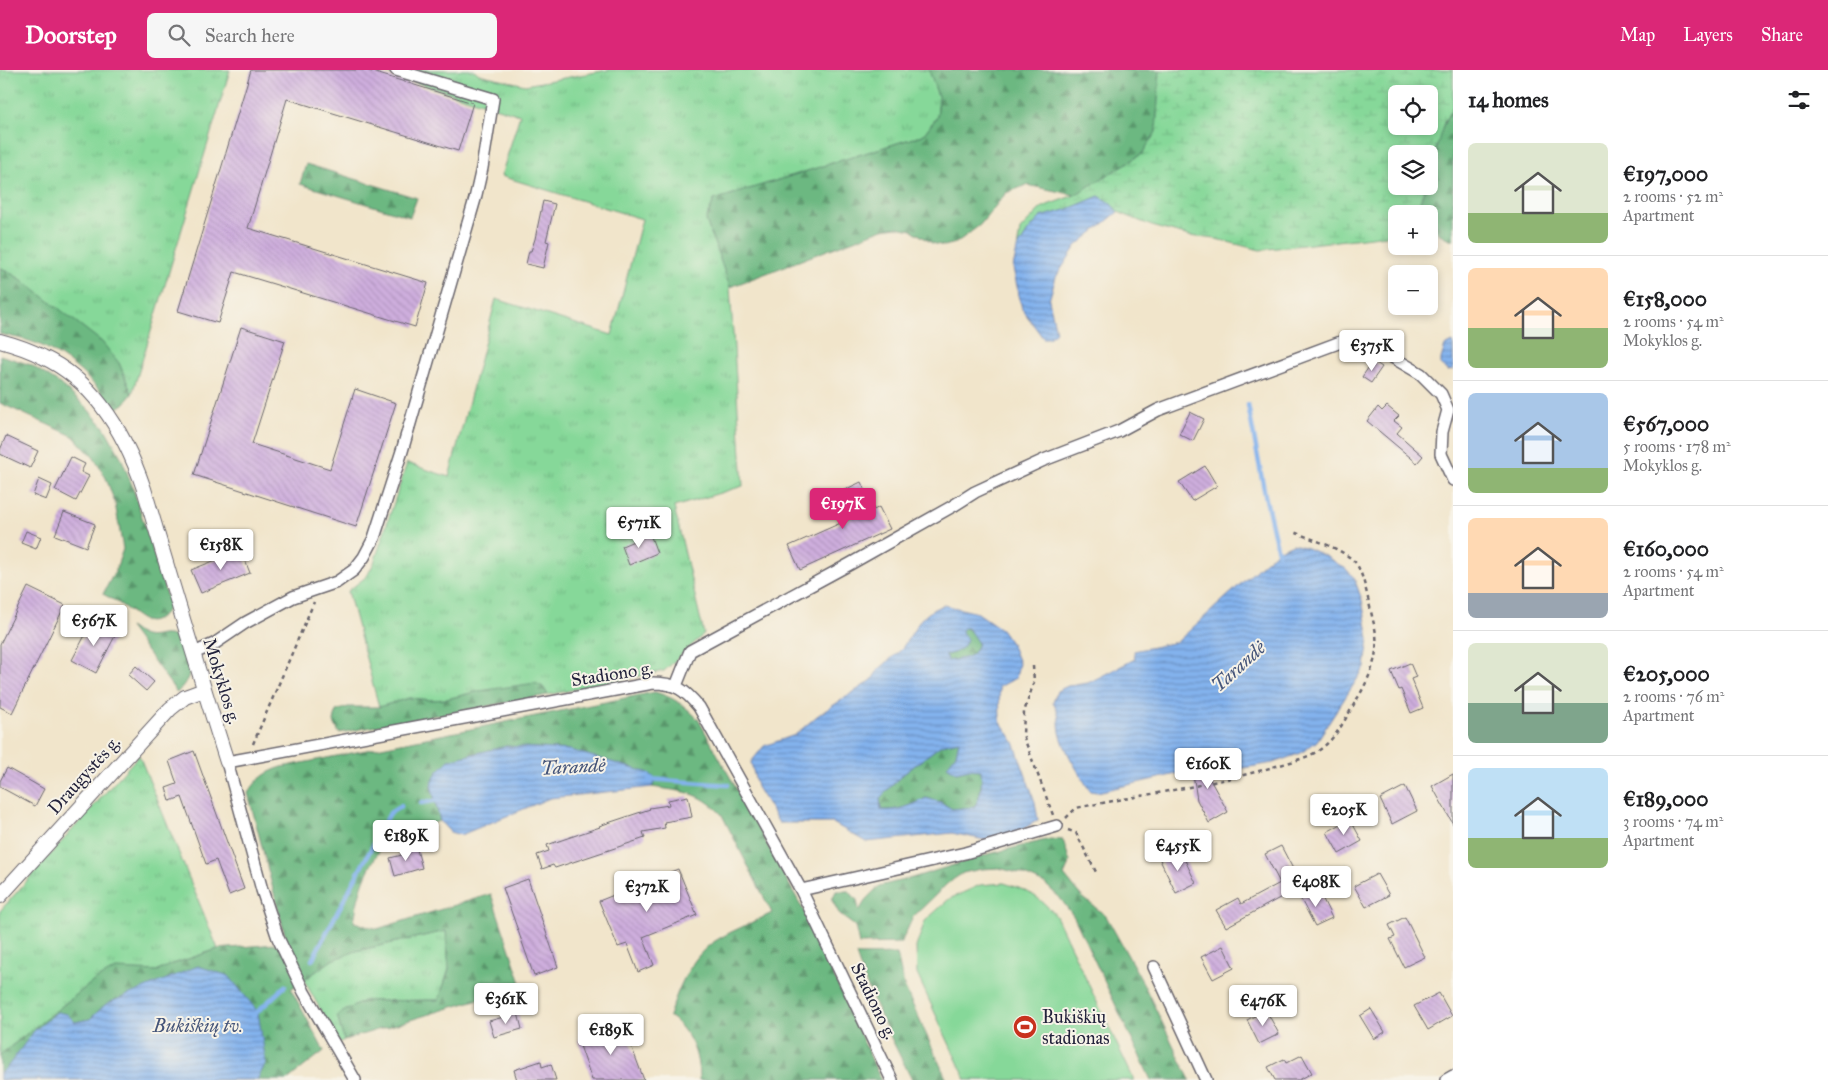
<!DOCTYPE html>
<html lang="en">
<head>
<meta charset="utf-8">
<style>
  body { margin:0; font-family:"IM FELL Great Primer",serif; background:#f6f6f6; color:#202124; height:100vh; display:flex; flex-direction:column; font-size:19px; white-space:nowrap }
  * { box-sizing:border-box; margin:0 }
  p { font-size:16px; color:#757577 }
  .icon { flex:none; width:28px; height:28px; fill:none; stroke:currentColor; stroke-width:2; stroke-linecap:round; stroke-linejoin:round }
  .map { position:relative; flex:1; overflow:hidden }
  .panel { display:flex; flex-direction:column; background:#fff; width:375px }
  .panel>* { flex:none }
  .fabs { position:absolute; left:1388px; top:15px; display:grid; gap:10px }
  .fabs a { display:grid; place-items:center; width:50px; height:50px; border-radius:8px; background:#fff; box-shadow:0 2px 8px #0003; font-size:25px }
  .price { position:absolute; translate:-50% -42px; padding:0 11px; border-radius:5px; background:#fff; color:#222; font-size:16px; line-height:32px; filter:drop-shadow(0 1px 2px #0008) }
  .price::after { content:''; position:absolute; left:50%; top:30px; width:15px; height:11px; margin-left:-8px; background:inherit; clip-path:polygon(0 0,100% 0,50% 100%) }
  .price.current { background:#db2777; color:#fff }
  ul { padding:0; list-style:none }
  li { display:flex; align-items:center; gap:15px; height:125px; padding:0 15px }
  li+li { border-top:1px solid #e0e0e0 }
  li span { display:grid; place-items:center; flex:none; width:140px; height:100px; border-radius:8px; color:#555 }
  li>.icon { margin-inline-start:auto }
  span .icon { width:60px; height:60px; fill:#fffc; stroke-width:1 }
  li b { font-size:21px }
  h2 { display:flex; justify-content:space-between; align-items:center; height:60px; padding:0 15px; font-size:21px }
  header { display:flex; align-items:center; gap:30px; box-sizing:border-box; height:70px; padding:0 25px; background:#db2777; color:#fff }
  header strong { font-size:24px }
  nav { display:flex; gap:28px; margin-inline-start:auto; font-size:18px }
  .search { width:350px; height:45px; background:#f6f6f6; display:flex; align-items:center; gap:12px; box-sizing:border-box; padding:0 18px; border-radius:8px; color:#757577; font-size:19px }
  main { display:flex; flex:1; min-height:0 }
  .map>svg:first-child { display:block }
  .grass { fill:url(#grass-tufts); stroke:#547d6a }
  .forest { fill:url(#forest-firs); stroke:#476d5e }
  .wetland { fill:url(#wetland-marsh); stroke:#547d6a; fill-rule:evenodd }
  .pitch { fill:#86d899; stroke:#547d6a }
  .water { fill:url(#water-rules); stroke:#526a94; fill-rule:evenodd }
  .lines { fill:none; stroke-linecap:round; stroke-linejoin:round }
  .stream { stroke:#83b2ed; stroke-width:4.5 }
  .building { fill:url(#building-back-hatch) }
  .minor-casing { stroke:#6a666d; stroke-width:14 }
  .tertiary-casing { stroke:#6a666d; stroke-width:16 }
  .path { stroke:#6a666d; stroke-width:2.5; stroke-dasharray:4 4; stroke-linecap:butt }
  .minor { stroke:#fff; stroke-width:11 }
  .tertiary { stroke:#fff; stroke-width:14 }
  .labels { text-anchor:middle; stroke-width:4; stroke-linejoin:round; paint-order:stroke }
  .street-label { font-size:18px; fill:#22223b; stroke:#f7f3e8 }
  .poi-label { font-size:18px; fill:#22223b; stroke:#f7f3e8; text-anchor:start }
  .water-label { font-size:19px; font-style:italic; fill:#445479; stroke:#f7f3e8 }
</style>
</head>
<body>
<header>
<strong>Doorstep</strong>
<div class="search"><svg class="icon" aria-label="search" viewBox="0 0 24 24"><circle cx="10" cy="10" r="6"/><path d="M15 15l6 6"/></svg>Search here</div>
<nav><a>Map</a><a>Layers</a><a>Share</a></nav>
</header>
<main>
<div class="map">
<svg width="1453" height="1010" viewBox="0 0 1453 1010">
  <defs>
    <pattern id="grass-tufts" width="24" height="20" patternUnits="userSpaceOnUse" patternTransform="scale(1.25)"><rect width="24" height="20" fill="#86d899"/><path d="M3 7l-1-3M5 7V3M7 7l1-3M15 17l-1-3M17 17v-4M19 17l1-3" fill="none" stroke="#73b985"/></pattern>
    <pattern id="forest-firs" width="22" height="20" patternUnits="userSpaceOnUse" patternTransform="scale(1.25)"><rect width="22" height="20" fill="#6cb881"/><path d="M5 1l3.5 6h-7zM16 11l3.5 6h-7z" fill="#58956b"/></pattern>
    <pattern id="wetland-marsh" width="20" height="14" patternUnits="userSpaceOnUse" patternTransform="scale(1.25)"><rect width="20" height="14" fill="#86d899"/><path d="M1 5h8M5 5V1M11 12h8M15 12V8" fill="none" stroke="#73b985"/></pattern>
    <pattern id="water-rules" width="6" height="5" patternUnits="userSpaceOnUse" patternTransform="scale(1.25)"><rect width="6" height="5" fill="#83b2ed"/><path d="M0 2.5h6" fill="none" stroke="#6b90c1"/></pattern>
    <pattern id="building-back-hatch" width="6" height="6" patternUnits="userSpaceOnUse" patternTransform="scale(1.25)"><rect width="6" height="6" fill="#ceaedd"/><path d="M-1 5l2 2M0 0l6 6M5-1l2 2" fill="none" stroke="#b195bf"/></pattern>
  </defs>
  <rect width="100%" height="100%" fill="#f7f3e8"/>
  <filter id="ink" filterUnits="userSpaceOnUse"><feTurbulence type="fractalNoise" baseFrequency=".02" numOctaves="2"/><feDisplacementMap in="SourceGraphic" scale="10" xChannelSelector="R" yChannelSelector="G"/><feConvolveMatrix kernelMatrix="1 2 1 2 8 2 1 2 1" color-interpolation-filters="sRGB"/></filter>
  <filter id="wash" filterUnits="userSpaceOnUse"><feTurbulence type="fractalNoise" baseFrequency=".0096" numOctaves="4" result="noise"/><feDisplacementMap in="SourceGraphic" scale="20" xChannelSelector="R" yChannelSelector="G"/><feGaussianBlur stdDeviation="1.12" result="paint"/><feColorMatrix in="noise" values="0 0 0 0 0 0 0 0 0 0 0 0 0 0 0 0 0 1.4 0 .05"/><feComposite in="paint" operator="in"/></filter>
  <g filter="url(#wash)">
    <rect width="100%" height="100%" fill="#f1e5cb"/>
    <!-- grass -->
    <path class="grass" d="M 0,0 L 230,0 L 132,324 L 119,293 L 22,210 L 0,197 Z
      M 376,0 L 474,0 L 479,4 L 525,15 L 608,0 L 929,0 L 939,29 L 937,47 L 923,65 L 714,130 L 706,150 L 730,217 L 743,416 L 674,437 L 704,564 L 664,601 L 548,625 L 543,617 L 479,621 L 447,629 L 431,630 L 409,628 L 379,637 L 348,521 L 367,506 L 374,493 L 407,393 L 449,407 L 496,229 L 612,265 L 642,149 L 501,106 L 520,45 Z
      M 139,685 L 218,879 L 170,895 L 158,901 L 139,901 L 95,910 L 0,985 L 0,841 Z
      M 446,861 L 449,899 L 439,930 L 364,931 L 337,945 L 344,970 L 339,973 L 304,910 L 332,890 L 356,881 Z"/>
    <!-- forest -->
    <path class="forest" d="M 929,0 L 1160,0 L 1156,62 L 1142,84 L 1075,125 L 1027,115 L 1006,123 L 980,155 L 956,173 L 944,176 L 932,173 L 912,160 L 897,157 L 883,159 L 730,217 L 706,150 L 714,130 L 923,65 L 937,47 L 939,29 Z
      M 1453,36 L 1453,170 C 1440,166 1429,158 1429,144 L 1422,144 L 1418,138 L 1425,116 L 1429,116 C 1429,90 1440,59 1453,36 Z
      M 306,94 L 417,128 L 410,147 L 300,114 Z
      M 0,197 L 22,210 L 102,272 L 119,293 L 132,324 L 124,334 L 116,339 C 93,312 72,289 38,274 C 26,269 12,267 0,264 Z
      M 0,285 L 31,295 L 60,314 L 85,336 L 104,357 L 121,387 L 133,418 L 170,537 C 150,561 145,552 124,537 C 118,532 110,528 103,524 L 116,499 L 123,479 L 115,433 L 106,408 L 94,388 L 73,366 L 0,333 Z
      M 129,557 C 133,559 138,564 142,565 C 149,568 155,566 162,565 C 178,563 185,575 188,588 C 193,604 187,611 177,623 Z
      M 963,557 C 970,559 975,566 978,573 C 972,591 964,587 948,591 L 945,585 L 954,583 Z
      M 536,613 L 543,617 L 548,625 L 339,663 L 334,652 L 336,641 L 348,637 L 379,637 L 409,628 L 431,630 L 447,629 L 479,621 Z
      M 655,622 C 675,628 684,635 698,649 L 805,843 L 881,1010 L 699,1010 C 699,984 691,962 669,946 C 678,920 689,890 712,873 C 728,862 754,852 772,843 L 722,745 C 699,720 683,722 652,717 L 655,709 L 649,703 L 570,680 L 506,676 L 449,690 L 431,715 L 440,751 L 390,765 C 368,797 360,813 354,852 L 377,859 L 491,824 L 522,916 L 344,970 L 337,945 L 364,931 L 439,930 L 449,899 L 446,861 L 356,881 L 332,890 L 291,919 L 324,981 L 287,1010 L 257,1010 L 266,993 L 137,923 L 106,934 L 90,949 L 75,952 L 67,944 L 0,1003 L 0,985 L 95,910 L 116,899 L 158,901 L 170,895 L 218,879 L 287,873 L 248,723 C 258,708 266,702 282,697 Z
      M 959,671 L 956,684 L 956,702 L 969,699 L 981,700 C 982,714 982,725 974,737 L 952,739 L 940,732 L 926,728 C 912,736 897,741 881,740 L 880,728 L 901,706 L 941,675 Z
      M 1050,769 L 1063,770 L 1070,792 L 1064,805 L 1081,826 L 1106,846 L 1143,913 L 1190,1010 L 1151,1010 L 1074,847 L 1060,828 L 1045,814 L 1022,804 L 999,798 L 981,799 L 963,803 L 948,813 L 913,847 L 901,873 L 859,874 L 855,856 L 840,845 L 832,830 L 836,821 L 849,821 L 857,830 L 859,841 L 867,828 L 879,816 L 912,808 L 989,784 Z
      M 897,884 L 904,916 L 947,1010 L 912,1010 C 892,969 870,929 856,885 Z"/>
    <!-- wetland -->
    <path class="wetland" d="M 1160,0 L 1453,0 L 1453,36 L 1444,52 L 1429,102 L 1429,84 L 1396,84 L 1396,116 L 1425,116 L 1418,138 L 1412,144 L 1396,144 L 1396,158 L 1388,165 L 1260,180 L 1216,169 L 1189,166 L 1152,156 L 1118,142 L 1110,133 L 1099,126 L 1066,140 L 1041,147 L 1029,160 L 1017,179 L 1020,160 L 1042,137 L 1075,125 L 1142,84 L 1156,62 ZM 1396,24 L 1429,24 L 1429,56 L 1396,56 Z"/>
    <!-- pitch -->
    <path class="pitch" d="M 1004,813 C 1029,821 1039,826 1056,846 L 1134,1010 L 966,1010 L 917,904 L 916,877 L 925,851 L 949,829 L 980,815 Z"/>
    <!-- water -->
    <path class="water" d="M 1099,126 L 1110,133 L 1118,142 L 1076,176 L 1056,207 L 1049,230 L 1056,262 L 1049,268 L 1043,268 L 1022,239 L 1013,198 L 1017,179 L 1029,160 L 1041,147 L 1066,140 Z
      M 1453,272 L 1453,300 L 1448,301 L 1441,296 L 1441,289 L 1445,276 Z
      M 1293,474 L 1307,478 L 1325,486 L 1346,499 L 1354,508 L 1362,530 L 1369,569 L 1365,597 L 1317,671 L 1301,683 L 1273,693 L 1220,702 L 1212,681 L 1190,696 L 1191,706 L 1184,706 L 1181,703 L 1097,722 L 1090,721 C 1080,704 1067,686 1061,666 C 1057,653 1062,645 1053,633 L 1057,621 L 1068,616 L 1088,613 L 1135,589 L 1134,581 L 1177,572 L 1277,481 Z
      M 944,535 L 978,543 L 1001,559 L 1011,573 L 1019,593 L 1016,608 L 999,617 L 1000,651 L 1014,672 L 1035,732 L 1038,750 L 1015,764 L 985,770 L 952,763 L 866,772 L 833,753 L 779,753 L 757,717 L 751,692 L 764,676 L 795,665 L 817,646 L 872,610 L 878,600 L 901,580 L 921,549 L 934,539 ZM 963,558 L 968,558 L 978,573 C 972,591 964,587 948,591 L 945,585 C 957,582 963,581 967,569 L 962,562 ZM 959,671 L 956,684 L 947,696 L 956,702 L 969,699 L 981,700 C 982,714 982,725 974,737 L 952,739 L 940,732 L 926,728 C 912,736 897,741 881,740 L 880,728 L 901,706 L 941,675 Z
      M 506,676 L 570,680 L 649,703 L 656,709 L 652,717 L 550,728 L 461,765 L 450,762 L 440,751 L 431,715 L 437,702 L 449,690 Z
      M 198,896 L 229,906 L 258,942 L 266,993 L 257,1010 L 0,1010 L 0,1003 L 8,996 L 34,961 L 57,942 L 67,944 L 75,952 L 90,949 L 106,934 Z"/>
    <g class="lines">
      <!-- stream -->
      <path class="stream" d="M 1248,335 L 1265,425 L 1279,486
        M 649,709 L 728,715
        M 421,733 L 439,730
        M 312,890 L 390,743 L 401,736
        M 253,946 L 285,916"/>
    </g>
    <g id="blocks">
      <!-- building -->
      <path class="building" d="M 251,0 L 366,0 L 473,33 L 458,81 L 287,29 L 248,158 L 428,213 L 415,257 L 234,202 L 218,253 L 178,241 Z
        M 543,131 L 555,134 L 546,171 L 549,172 L 543,198 L 526,194 L 529,181 L 531,181 L 535,169 Z
        M 241,257 L 285,271 L 252,374 L 330,399 L 355,319 L 396,333 L 356,457 L 194,405 Z
        M 1373,291 L 1382,297 L 1371,313 L 1362,307 Z
        M 1387,336 L 1399,346 L 1394,351 L 1402,357 L 1397,363 L 1423,386 L 1417,393 L 1367,351 L 1378,337 L 1382,341 Z
        M 1190,342 L 1204,349 L 1193,371 L 1179,364 Z
        M 6,366 L 38,381 L 30,398 L 0,384 L 0,380 Z
        M 71,387 L 85,394 L 81,402 L 89,406 L 76,431 L 55,420 Z
        M 1205,396 L 1217,416 L 1192,431 L 1179,412 Z
        M 39,409 L 52,415 L 46,430 L 33,425 Z
        M 861,412 L 874,440 L 879,437 L 890,459 L 800,500 L 789,476 L 852,448 L 840,422 Z
        M 64,442 L 95,454 L 86,477 L 55,465 Z
        M 26,461 L 41,467 L 36,479 L 21,473 Z
        M 650,464 L 657,483 L 629,495 L 622,476 Z
        M 241,480 L 250,503 L 201,523 L 191,500 Z
        M 28,517 L 65,535 L 12,643 L 0,637 L 0,574 Z
        M 92,552 L 116,564 L 96,603 L 72,590 Z
        M 1410,593 L 1416,607 L 1411,609 L 1423,638 L 1411,643 L 1401,619 L 1399,620 L 1391,601 Z
        M 136,596 L 154,612 L 146,621 L 128,605 Z
        M 194,681 L 244,819 L 229,825 L 216,790 L 206,794 L 182,727 L 170,731 L 166,718 L 177,714 L 169,691 Z
        M 1212,684 L 1218,703 L 1208,706 L 1228,742 L 1209,753 L 1197,730 L 1192,697 Z
        M 7,698 L 44,719 L 35,736 L 0,717 L 0,711 Z
        M 1453,704 L 1453,754 L 1432,716 Z
        M 1405,716 L 1417,741 L 1392,754 L 1380,729 Z
        M 688,726 L 692,747 L 664,752 L 665,758 L 643,762 L 645,768 L 555,798 L 553,795 L 542,799 L 537,785 L 549,781 L 547,775 L 600,757 L 599,756 L 650,739 L 649,738 L 669,735 L 668,730 Z
        M 1350,749 L 1362,771 L 1339,784 L 1327,762 Z
        M 416,776 L 422,798 L 395,806 L 390,788 L 402,785 L 401,780 Z
        M 1281,776 L 1302,816 L 1226,857 L 1216,840 L 1238,828 L 1241,834 L 1280,813 L 1265,784 Z
        M 1180,780 L 1196,813 L 1176,823 L 1160,790 Z
        M 678,799 L 697,845 L 643,867 L 654,895 L 638,902 L 627,874 L 618,877 L 599,831 Z
        M 1377,804 L 1389,825 L 1366,837 L 1354,816 Z
        M 528,809 L 558,897 L 534,906 L 503,818 Z
        M 1318,819 L 1332,848 L 1315,856 L 1300,828 Z
        M 1405,847 L 1425,887 L 1404,897 L 1390,869 L 1395,867 L 1389,855 Z
        M 1223,876 L 1234,898 L 1213,909 L 1201,887 Z
        M 1439,923 L 1452,946 L 1428,960 L 1414,936 Z
        M 1371,939 L 1385,962 L 1374,969 L 1360,946 Z
        M 1266,940 L 1279,964 L 1259,974 L 1247,950 Z
        M 518,943 L 522,959 L 494,967 L 489,951 Z
        M 623,954 L 644,1010 L 592,1010 L 578,970 Z
        M 1302,985 L 1312,1003 L 1299,1010 L 1275,1010 L 1268,997 L 1284,989 L 1286,993 Z
        M 541,991 L 542,997 L 551,994 L 556,1010 L 517,1010 L 514,1000 Z"/>
    </g>
  </g>
  <g filter="url(#ink)">
    <use href="#blocks" fill-opacity="0" stroke="#6a666d" stroke-width="1"/>
    <g class="lines">
      <!-- minor casing -->
      <g class="minor-casing">
        <path id="minor" d="M 194,583 L 214,574 L 245,553 L 293,527 L 337,512 L 354,500 L 364,487 L 374,468 L 402,381 L 475,129 L 482,98 L 493,29 L 396,0
          M 676,616 L 690,581 L 850,494 L 953,436 L 975,422 L 1044,390 L 1119,361 L 1158,340 L 1346,270 L 1370,274 L 1421,304 L 1441,324 L 1448,340 L 1442,362 L 1441,384 L 1453,410
          M 801,820 L 965,783 L 1057,756
          M 1154,897 L 1206,1010
          M 355,1010 L 304,922 L 278,868 L 262,820 L 227,692 L 653,613 C 676,613 685,620 699,637 L 801,820 L 892,1010
          M 1446,1010 L 1453,1006"/>
      </g>
      <!-- tertiary casing -->
      <g class="tertiary-casing">
        <path id="tertiary" d="M 0,271 C 15,275 30,280 43,287 C 96,312 126,366 144,419 C 171,510 198,601 227,692
          M 0,826 L 170,639 L 185,627 L 204,620"/>
      </g>
      <!-- path -->
      <path class="path" d="M 1033,596 L 1034,612 L 1024,642 L 1023,665 L 1053,745
        M 253,674 L 314,532
        M 1066,748 L 1076,738 C 1141,725 1209,716 1273,697 C 1289,692 1308,689 1322,678 C 1339,665 1348,643 1359,626 C 1372,603 1381,580 1374,554 C 1370,540 1364,502 1355,492 C 1340,477 1313,470 1294,462
        M 1068,760 L 1076,763 L 1097,804"/>
      <!-- minor -->
      <use href="#minor" class="minor"/>
      <!-- tertiary -->
      <use href="#tertiary" class="tertiary"/>
    </g>
  </g>
  <!-- icons -->
  <defs>
    <g id="stadium-disc" transform="scale(1.25)"><circle r="9.5" fill="#c8321e" stroke="#f7f3e8"/><path d="M0-5a6.5 5 0 1 0 0 10a6.5 5 0 1 0 0-10ZM-3.5-1.8h7v3.6h-7Z" fill="#fff"/></g>
  </defs>
  <g fill-rule="evenodd">
    <use href="#stadium-disc" x="1025" y="957"/>
  </g>
  <g class="labels">
    <!-- street labels -->
    <g class="street-label">
      <text transform="translate(612 604) rotate(-9)" y="6">Stadiono g.</text>
      <text transform="translate(222 611) rotate(73)" y="6">Mokyklos g.</text>
      <text transform="translate(84 705) rotate(-48)" y="6">Draugystės g.</text>
      <text transform="translate(874 931) rotate(64)" y="6">Stadiono g.</text>
    </g>
    <!-- poi labels -->
    <g class="poi-label">
      <text x="1042" y="953">Bukiškių<tspan x="1042" dy="21">stadionas</tspan></text>
    </g>
    <!-- water labels -->
    <g class="water-label">
      <text transform="translate(1238 596) rotate(-42)" y="7">Tarandė</text>
      <text transform="translate(573 696) rotate(-3)" y="7">Tarandė</text>
      <text x="198" y="962">Bukiškių tv.</text>
    </g>
  </g>
</svg>
<div class="fabs">
<a><svg class="icon" aria-label="locate" viewBox="0 0 24 24"><circle cx="12" cy="12" r="6"/><path d="M12 2v4M12 18v4M2 12h4M18 12h4"/></svg></a>
<a><svg class="icon" aria-label="layers" viewBox="0 0 24 24"><path d="M12 4l9 5-9 5-9-5zM3 14l9 5 9-5"/></svg></a>
<a>+</a>
<a>−</a>
</div>
<b class="price" style="left:1372px;top:302px">€375K</b>
<b class="price current" style="left:843px;top:460px">€197K</b>
<b class="price" style="left:639px;top:479px">€571K</b>
<b class="price" style="left:221px;top:501px">€158K</b>
<b class="price" style="left:94px;top:577px">€567K</b>
<b class="price" style="left:1208px;top:720px">€160K</b>
<b class="price" style="left:1344px;top:766px">€205K</b>
<b class="price" style="left:406px;top:792px">€189K</b>
<b class="price" style="left:1178px;top:802px">€455K</b>
<b class="price" style="left:1316px;top:838px">€408K</b>
<b class="price" style="left:647px;top:843px">€372K</b>
<b class="price" style="left:506px;top:955px">€361K</b>
<b class="price" style="left:1263px;top:957px">€476K</b>
<b class="price" style="left:611px;top:986px">€189K</b>
</div>
<section class="panel">
<h2>14 homes<svg class="icon" aria-label="filters" viewBox="0 0 24 24"><path d="M4 7h16M4 17h16"/><circle cx="9" cy="7" r="2"/><circle cx="15" cy="17" r="2"/></svg></h2>
<ul>
<li><span style="background:linear-gradient(#dfe7d0 70%,#8fb573 0)"><svg class="icon" aria-label="home" viewBox="0 0 24 24"><path d="M3 11l9-7 9 7M6 9v11h12V9"/></svg></span><div><b>€197,000</b><p>2 rooms · 52 m²</p><p>Apartment</p></div></li>
<li><span style="background:linear-gradient(#ffd9b3 60%,#8fb573 0)"><svg class="icon" aria-label="home" viewBox="0 0 24 24"><path d="M3 11l9-7 9 7M6 9v11h12V9"/></svg></span><div><b>€158,000</b><p>2 rooms · 54 m²</p><p>Mokyklos g.</p></div></li>
<li><span style="background:linear-gradient(#a9c7e8 75%,#8fb573 0)"><svg class="icon" aria-label="home" viewBox="0 0 24 24"><path d="M3 11l9-7 9 7M6 9v11h12V9"/></svg></span><div><b>€567,000</b><p>5 rooms · 178 m²</p><p>Mokyklos g.</p></div></li>
<li><span style="background:linear-gradient(#ffd9b3 75%,#9aa5b1 0)"><svg class="icon" aria-label="home" viewBox="0 0 24 24"><path d="M3 11l9-7 9 7M6 9v11h12V9"/></svg></span><div><b>€160,000</b><p>2 rooms · 54 m²</p><p>Apartment</p></div></li>
<li><span style="background:linear-gradient(#dfe7d0 60%,#7fa58c 0)"><svg class="icon" aria-label="home" viewBox="0 0 24 24"><path d="M3 11l9-7 9 7M6 9v11h12V9"/></svg></span><div><b>€205,000</b><p>2 rooms · 76 m²</p><p>Apartment</p></div></li>
<li><span style="background:linear-gradient(#bfe0f5 70%,#8fb573 0)"><svg class="icon" aria-label="home" viewBox="0 0 24 24"><path d="M3 11l9-7 9 7M6 9v11h12V9"/></svg></span><div><b>€189,000</b><p>3 rooms · 74 m²</p><p>Apartment</p></div></li>
</ul>
</section>
</main>
</body>
</html>
